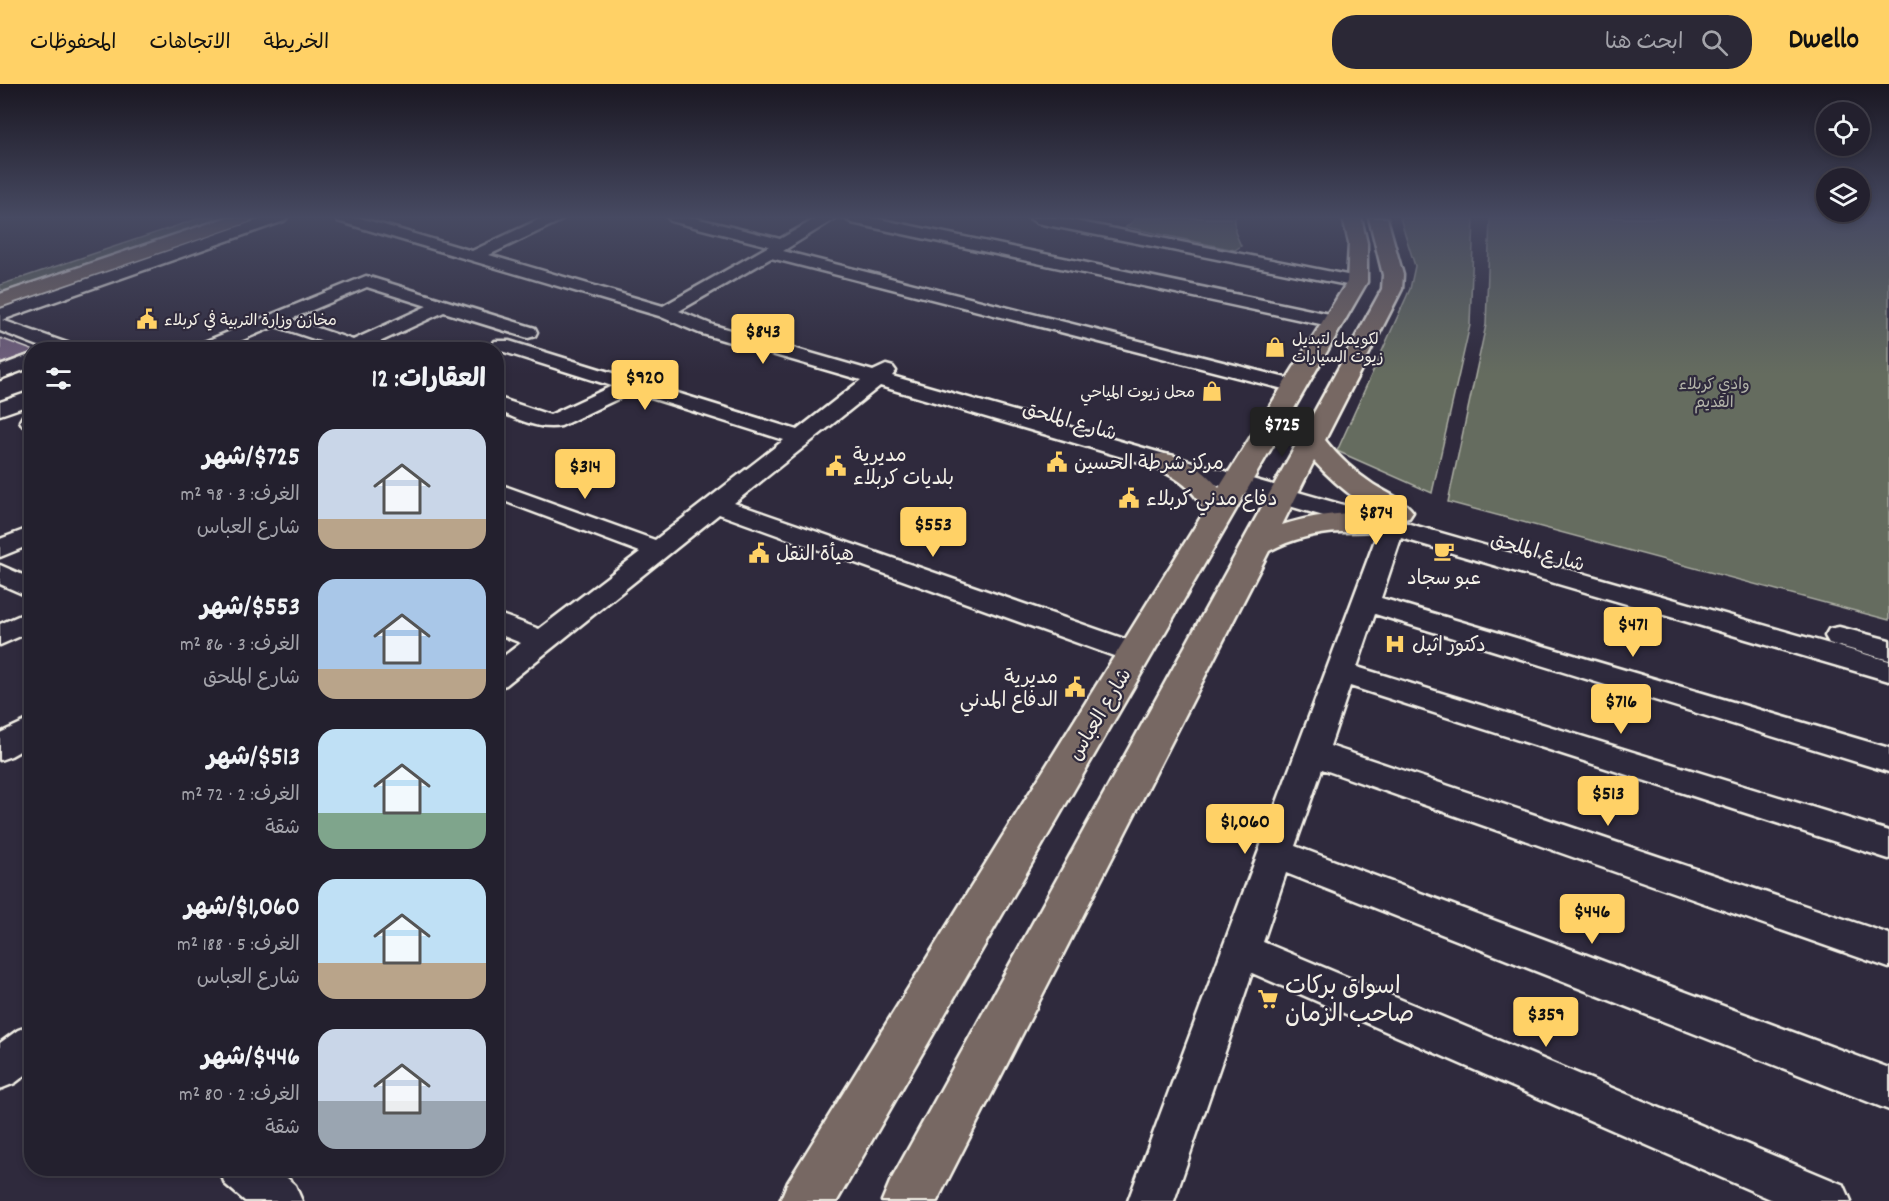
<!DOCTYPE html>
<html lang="ar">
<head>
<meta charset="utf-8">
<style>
  body { margin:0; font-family:Dekko,"Playpen Sans Arabic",sans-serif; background:#2b2836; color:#f1f3f6; direction:rtl; height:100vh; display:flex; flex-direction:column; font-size:22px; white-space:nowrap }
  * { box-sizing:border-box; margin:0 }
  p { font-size:20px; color:#a3a3aa }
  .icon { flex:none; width:33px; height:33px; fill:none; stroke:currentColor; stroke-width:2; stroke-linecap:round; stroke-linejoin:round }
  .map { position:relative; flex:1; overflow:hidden; direction:ltr }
  .details { position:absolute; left:24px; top:258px; width:480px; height:834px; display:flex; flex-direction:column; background:#23202e; border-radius:24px; box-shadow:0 3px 9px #0003,0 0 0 2px #403e4a; direction:rtl }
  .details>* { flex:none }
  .buttons { position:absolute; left:1816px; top:18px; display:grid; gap:12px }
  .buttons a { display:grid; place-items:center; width:54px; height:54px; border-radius:50%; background:#23202e; box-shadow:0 3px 9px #0003,0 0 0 2px #403e4a; font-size:30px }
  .price { position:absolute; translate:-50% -51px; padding:0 14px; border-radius:6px; background:#ffd166; color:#111; font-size:20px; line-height:39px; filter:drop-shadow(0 2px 3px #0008) }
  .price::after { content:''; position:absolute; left:50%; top:36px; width:18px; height:14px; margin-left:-9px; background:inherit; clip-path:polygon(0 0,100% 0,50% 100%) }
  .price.active { background:#222; color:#fff }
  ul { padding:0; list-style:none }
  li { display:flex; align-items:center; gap:18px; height:150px; padding:0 18px }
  li span { display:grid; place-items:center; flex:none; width:168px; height:120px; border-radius:18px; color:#555 }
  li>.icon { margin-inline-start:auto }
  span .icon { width:72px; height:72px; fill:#fffc; stroke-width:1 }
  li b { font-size:26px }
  h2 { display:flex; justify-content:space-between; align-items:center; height:72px; padding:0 18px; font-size:26px }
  header { display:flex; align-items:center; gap:36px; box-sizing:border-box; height:84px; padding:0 30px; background:#ffd166; color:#111 }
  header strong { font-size:28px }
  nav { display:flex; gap:33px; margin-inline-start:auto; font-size:21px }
  .search { width:420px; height:54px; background:#2b2836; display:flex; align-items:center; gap:15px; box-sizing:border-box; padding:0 21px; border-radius:24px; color:#a3a3aa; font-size:22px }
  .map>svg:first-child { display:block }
  .green { fill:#656c5f; stroke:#acaea4; stroke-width:1.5 }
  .building { fill:#6f5f7b; stroke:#f4f1e8; stroke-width:1.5 }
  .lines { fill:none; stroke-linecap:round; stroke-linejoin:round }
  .minor-casing { stroke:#f4f1e8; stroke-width:5 }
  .major-casing { stroke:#f4f1e8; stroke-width:5 }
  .minor { fill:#2f2a3d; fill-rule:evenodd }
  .major { fill:#776864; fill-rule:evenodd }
  .labels { text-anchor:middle; stroke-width:4.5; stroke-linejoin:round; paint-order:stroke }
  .far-poi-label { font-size:16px; fill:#f4f1e8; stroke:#2f2a3d; text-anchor:start }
  .far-park-label { font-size:16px; fill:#b4b5aa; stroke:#2f2a3d }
  .street-label { font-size:20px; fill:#f4f1e8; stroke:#2f2a3d }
  .poi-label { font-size:20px; fill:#f4f1e8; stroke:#2f2a3d; text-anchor:start }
  .near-poi-label { font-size:24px; fill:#f4f1e8; stroke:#2f2a3d; text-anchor:start }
</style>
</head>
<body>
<header>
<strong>Dwello</strong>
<div class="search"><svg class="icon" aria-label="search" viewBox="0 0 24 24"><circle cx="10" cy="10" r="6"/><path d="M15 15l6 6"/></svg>ابحث هنا</div>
<nav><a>الخريطة</a><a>الاتجاهات</a><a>المحفوظات</a></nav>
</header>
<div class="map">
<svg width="1889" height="1117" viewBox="0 0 1889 1117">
  <rect width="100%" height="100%" fill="#2f2a3d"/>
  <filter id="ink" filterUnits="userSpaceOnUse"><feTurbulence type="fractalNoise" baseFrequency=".0167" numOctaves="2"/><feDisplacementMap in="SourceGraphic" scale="12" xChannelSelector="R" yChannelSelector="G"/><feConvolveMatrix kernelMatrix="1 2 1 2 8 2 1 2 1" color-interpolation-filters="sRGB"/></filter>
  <g filter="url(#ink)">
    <!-- green -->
    <path class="green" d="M 200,134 L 222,134 L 5,207 L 0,205 L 0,201 Z
      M 1137,134 L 1235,134 L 1235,148 L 1241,162 L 1235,166 L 1126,143 Z
      M 1400,134 L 1474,134 L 1470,241 L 1432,409 L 1337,367 L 1410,205 L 1415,182 Z
      M 1490,134 L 1889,134 L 1889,536 L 1448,418 L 1486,241 Z"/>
    <!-- building -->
    <path class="building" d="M 0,254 L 32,266 L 32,268 L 0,280 Z"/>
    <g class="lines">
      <!-- minor casing -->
      <g class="minor-casing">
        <path id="minor" d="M 264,134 L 287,134 L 284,137 L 2,236 L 76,262 L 78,266 L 49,266 L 0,247 L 0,225 Z
          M 335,134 L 360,134 L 472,167 L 542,134 L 563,134 L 560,137 L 489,171 L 663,222 L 769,162 L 671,137 L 668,134 L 695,134 L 780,155 L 817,134 L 836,134 L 783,167 L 1302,298 L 1305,302 L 1302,306 L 1295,308 L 771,174 L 679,227 L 713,241 L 873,287 L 886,281 L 893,283 L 896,287 L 892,292 L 1889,577 L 1889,597 L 1401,454 L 1381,514 L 1889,664 L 1889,688 L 1375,530 L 1357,583 L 1889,747 L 1889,775 L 1350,602 L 1330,662 L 1889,850 L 1889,884 L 1322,685 L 1295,762 L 1889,984 L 1889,1026 L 1286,789 L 1263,858 L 1844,1101 L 1851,1117 L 1775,1117 L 1252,889 L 1174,1117 L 1128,1117 L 1378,448 L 880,302 L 734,419 L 1145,562 L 1149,569 L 1145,576 L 1135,579 L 1125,576 L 719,430 L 506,601 L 496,604 L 496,578 L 521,559 L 496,549 L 496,529 L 539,545 L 640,468 L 496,414 L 496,399 L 655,456 L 784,356 L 632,308 L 561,342 C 539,347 516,334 496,326 L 496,313 L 550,331 L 612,302 L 495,265 L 492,261 L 495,257 L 509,257 L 797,346 L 861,296 L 699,249 L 659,232 L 338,137 Z
          M 844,134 L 874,134 L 1334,231 L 1341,233 L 1343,237 L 1341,241 L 1334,243 L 852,139 Z
          M 1029,134 L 1060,134 L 1357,193 L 1363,194 L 1366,198 L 1363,202 L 1357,203 L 1037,139 Z
          M 366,192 L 535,244 L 537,248 L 535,252 L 528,254 L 444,228 L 371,262 L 374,266 L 337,266 L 338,263 L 275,242 L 219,266 L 192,266 L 194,262 ZM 367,203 L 427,222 L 353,256 L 291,235 Z
          M 32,270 L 32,283 L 0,295 L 0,282 Z
          M 32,307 L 32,320 L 0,331 L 0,318 Z
          M 31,331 L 32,343 L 23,342 L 20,337 L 23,332 Z
          M 32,443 L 32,460 L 0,473 L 0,455 Z
          M 0,481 L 32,495 L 32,514 L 0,500 Z
          M 32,526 L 32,547 L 0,561 L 0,540 Z
          M 1839,543 L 1889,556 L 1889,576 L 1829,559 L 1825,552 L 1829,545 Z
          M 32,634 L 32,660 L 11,672 L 0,676 L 0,649 Z
          M 32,941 L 32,986 L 15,999 L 0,1005 L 0,959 L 18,946 Z
          M 219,1084 L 276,1084 L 295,1101 L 302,1117 L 245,1117 L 225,1100 Z"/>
      </g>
      <!-- major casing -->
      <g class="major-casing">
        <path id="major" d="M 225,134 L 252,134 L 249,138 L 0,223 L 0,210 Z
          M 1343,134 L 1361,134 L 1367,159 L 1367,198 L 837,1117 L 780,1117 L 788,1098 L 1204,428 C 1197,410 1185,399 1168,390 C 1161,386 1154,384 1149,377 L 1153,371 C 1177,365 1204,386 1219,404 L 1347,198 L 1349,159 Z
          M 1369,134 L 1387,134 L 1403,191 L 1402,205 L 1325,356 C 1339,374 1356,389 1374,401 C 1387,409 1405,416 1413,428 L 1409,434 C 1380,441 1333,398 1314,377 L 1282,441 C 1314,431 1352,425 1384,433 L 1388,439 L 1384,445 C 1370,449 1356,447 1342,448 C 1315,449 1292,455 1269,467 L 937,1117 L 882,1117 L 890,1098 L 1382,205 L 1383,191 Z"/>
      </g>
      <!-- minor -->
      <use href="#minor" class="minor"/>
      <!-- major -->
      <use href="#major" class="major"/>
    </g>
  </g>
  <!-- sky -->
  <linearGradient id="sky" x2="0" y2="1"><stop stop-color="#1a1722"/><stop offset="0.46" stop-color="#474a62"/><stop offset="1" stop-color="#474a62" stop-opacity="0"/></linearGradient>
  <rect width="1889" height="290" fill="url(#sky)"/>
  <!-- icons -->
  <defs>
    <g id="civic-bare" transform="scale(1.62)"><path d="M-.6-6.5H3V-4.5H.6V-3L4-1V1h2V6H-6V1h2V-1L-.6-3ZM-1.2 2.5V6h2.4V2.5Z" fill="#ffd166" stroke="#2f2a3d" stroke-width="2.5" paint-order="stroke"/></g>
    <g id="shop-bare" transform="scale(1.62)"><path d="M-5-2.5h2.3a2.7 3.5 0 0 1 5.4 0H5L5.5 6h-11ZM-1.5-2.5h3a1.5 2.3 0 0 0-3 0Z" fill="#ffd166" stroke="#2f2a3d" stroke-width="2.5" paint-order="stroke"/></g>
    <g id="cafe-bare" transform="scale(1.62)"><path d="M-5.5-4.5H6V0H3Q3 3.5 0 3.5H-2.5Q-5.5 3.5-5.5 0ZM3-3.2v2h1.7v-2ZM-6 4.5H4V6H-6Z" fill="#ffd166" stroke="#2f2a3d" stroke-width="2.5" paint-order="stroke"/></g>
    <g id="hospital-bare" transform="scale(1.62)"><path d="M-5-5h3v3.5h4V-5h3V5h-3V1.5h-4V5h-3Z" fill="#ffd166" stroke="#2f2a3d" stroke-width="2.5" paint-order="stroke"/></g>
    <g id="supermarket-bare" transform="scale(1.62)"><path d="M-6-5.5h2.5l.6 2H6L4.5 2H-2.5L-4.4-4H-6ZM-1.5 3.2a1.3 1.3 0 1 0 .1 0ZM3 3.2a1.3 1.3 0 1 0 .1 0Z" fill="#ffd166" stroke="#2f2a3d" stroke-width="2.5" paint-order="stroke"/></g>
  </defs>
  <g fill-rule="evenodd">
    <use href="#civic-bare" x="147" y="235"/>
    <use href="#shop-bare" x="1275" y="263"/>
    <use href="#shop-bare" x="1212" y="307"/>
    <use href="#civic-bare" x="1057" y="378"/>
    <use href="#civic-bare" x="836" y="382"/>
    <use href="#civic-bare" x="1129" y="414"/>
    <use href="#cafe-bare" x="1444" y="467"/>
    <use href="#civic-bare" x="759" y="469"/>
    <use href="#hospital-bare" x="1395" y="560"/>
    <use href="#civic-bare" x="1075" y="603"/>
    <use href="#supermarket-bare" x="1268" y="915"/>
  </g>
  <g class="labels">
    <!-- far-poi labels -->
    <g class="far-poi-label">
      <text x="164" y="241">مخازن وزارة التربية في كربلاء</text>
      <text x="1292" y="260">لكويمل لتبديل<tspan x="1292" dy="18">زيوت السيارات</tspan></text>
      <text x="1195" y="313" text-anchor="end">محل زيوت المياحي</text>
    </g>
    <!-- far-park labels -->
    <g class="far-park-label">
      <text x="1714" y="305">وادي كربلاء<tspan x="1714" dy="18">القديم</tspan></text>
    </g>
    <!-- street labels -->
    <g class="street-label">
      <text transform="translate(1070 336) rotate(16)" y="7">شارع الملحق</text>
      <text transform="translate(1538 467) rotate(16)" y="7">شارع الملحق</text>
      <text transform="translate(1099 630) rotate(-59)" y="7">شارع العباس</text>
    </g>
    <!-- poi labels -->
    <g class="poi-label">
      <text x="853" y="377">مديرية<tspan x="853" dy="23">بلديات كربلاء</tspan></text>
      <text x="1074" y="385">مركز شرطة الحسين</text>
      <text x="1146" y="421">دفاع مدني كربلاء</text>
      <text x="776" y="476">هيأة النقل</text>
      <text x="1444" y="500" text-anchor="middle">عبو سجاد</text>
      <text x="1412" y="567">دكتور اثيل</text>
      <text x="1058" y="599" text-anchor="end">مديرية<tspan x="1058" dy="23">الدفاع المدني</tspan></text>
    </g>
    <!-- near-poi labels -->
    <g class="near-poi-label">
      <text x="1285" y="909">اسواق بركات<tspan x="1285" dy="28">صاحب الزمان</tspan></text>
    </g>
  </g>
</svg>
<div class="buttons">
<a><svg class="icon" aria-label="locate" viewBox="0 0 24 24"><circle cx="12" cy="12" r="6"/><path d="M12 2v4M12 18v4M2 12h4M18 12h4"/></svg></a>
<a><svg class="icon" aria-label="layers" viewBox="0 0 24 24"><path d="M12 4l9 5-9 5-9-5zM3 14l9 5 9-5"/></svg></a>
</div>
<b class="price" style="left:763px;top:281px">$843</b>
<b class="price" style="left:645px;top:327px">$920</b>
<b class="price active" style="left:1282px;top:374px">$725</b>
<b class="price" style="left:585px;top:416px">$314</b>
<b class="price" style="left:1376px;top:462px">$874</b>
<b class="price" style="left:933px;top:474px">$553</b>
<b class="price" style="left:1633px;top:574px">$471</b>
<b class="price" style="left:1621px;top:651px">$716</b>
<b class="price" style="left:1608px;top:743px">$513</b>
<b class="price" style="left:1245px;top:771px">$1,060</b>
<b class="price" style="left:1592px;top:861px">$446</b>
<b class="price" style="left:1546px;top:964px">$359</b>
<section class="details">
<h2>العقارات: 12<svg class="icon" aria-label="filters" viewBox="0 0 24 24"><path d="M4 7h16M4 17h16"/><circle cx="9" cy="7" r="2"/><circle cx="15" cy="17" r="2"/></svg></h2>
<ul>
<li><span style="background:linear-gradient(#c9d6e8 75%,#b9a48a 0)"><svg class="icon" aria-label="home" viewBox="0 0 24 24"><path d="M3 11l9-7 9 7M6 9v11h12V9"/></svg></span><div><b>$725/شهر</b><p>الغرف: 3 · 98 m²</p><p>شارع العباس</p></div></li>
<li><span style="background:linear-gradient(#a9c7e8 75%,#b9a48a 0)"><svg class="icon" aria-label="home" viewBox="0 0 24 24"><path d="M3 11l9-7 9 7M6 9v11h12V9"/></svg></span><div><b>$553/شهر</b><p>الغرف: 3 · 86 m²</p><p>شارع الملحق</p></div></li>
<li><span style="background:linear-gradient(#bfe0f5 70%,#7fa58c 0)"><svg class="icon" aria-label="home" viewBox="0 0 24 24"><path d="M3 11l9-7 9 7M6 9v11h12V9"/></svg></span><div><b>$513/شهر</b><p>الغرف: 2 · 72 m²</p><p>شقة</p></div></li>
<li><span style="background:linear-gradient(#bfe0f5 70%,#b9a48a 0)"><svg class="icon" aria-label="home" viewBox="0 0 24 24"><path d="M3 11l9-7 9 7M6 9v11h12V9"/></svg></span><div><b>$1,060/شهر</b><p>الغرف: 5 · 188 m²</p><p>شارع العباس</p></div></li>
<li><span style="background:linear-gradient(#c9d6e8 60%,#9aa5b1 0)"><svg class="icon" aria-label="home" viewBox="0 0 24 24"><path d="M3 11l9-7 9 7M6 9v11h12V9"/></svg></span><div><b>$446/شهر</b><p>الغرف: 2 · 80 m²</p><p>شقة</p></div></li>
</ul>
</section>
</div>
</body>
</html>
